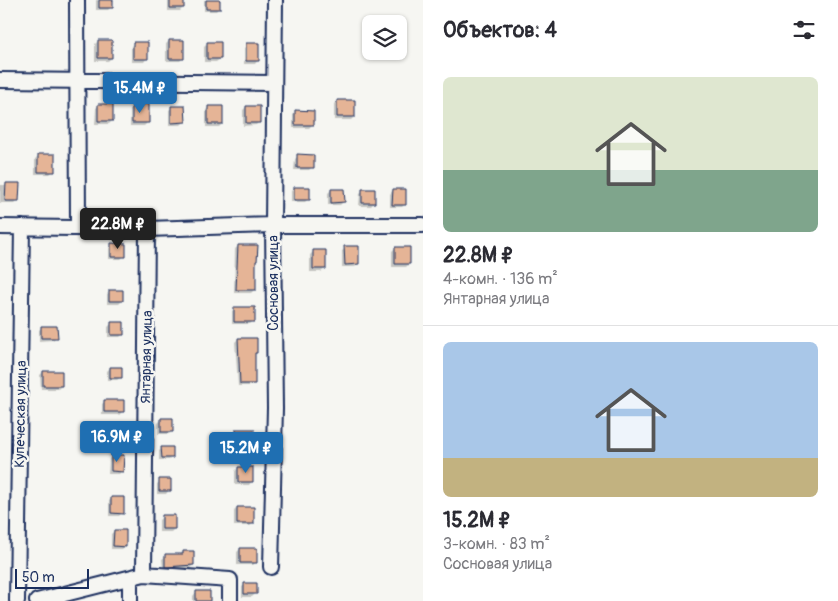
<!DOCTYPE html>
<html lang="ru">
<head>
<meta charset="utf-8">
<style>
  body { margin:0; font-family:Pangolin,sans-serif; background:#f7f7f7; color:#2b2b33; height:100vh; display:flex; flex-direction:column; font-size:19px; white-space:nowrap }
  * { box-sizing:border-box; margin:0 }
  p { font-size:16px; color:#7c7c81 }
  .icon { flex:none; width:28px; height:28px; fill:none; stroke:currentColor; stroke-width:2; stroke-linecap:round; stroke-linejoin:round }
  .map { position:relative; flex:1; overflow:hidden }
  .side { display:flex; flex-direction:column; background:#fff; width:415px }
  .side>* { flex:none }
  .fabs { position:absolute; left:362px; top:15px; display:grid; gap:10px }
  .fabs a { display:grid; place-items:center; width:45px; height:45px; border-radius:8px; background:#fff; box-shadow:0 1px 4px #0004; font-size:25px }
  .scale { position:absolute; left:15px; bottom:12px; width:74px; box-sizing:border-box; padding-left:5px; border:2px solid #1b2f5e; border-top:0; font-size:14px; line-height:18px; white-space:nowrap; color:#1b2f5e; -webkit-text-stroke:4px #f6f6f2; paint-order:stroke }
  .price { position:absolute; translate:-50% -42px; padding:0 11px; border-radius:5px; background:#1f6fb2; color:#fff; font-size:16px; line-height:32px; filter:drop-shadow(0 1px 2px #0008) }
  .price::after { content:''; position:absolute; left:50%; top:30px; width:15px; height:11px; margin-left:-8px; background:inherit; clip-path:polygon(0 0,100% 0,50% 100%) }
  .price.current { background:#222; color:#fff }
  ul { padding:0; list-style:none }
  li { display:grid; align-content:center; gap:10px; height:265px; padding:0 20px }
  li+li { border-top:1px solid #e1e1e2 }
  li span { display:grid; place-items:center; height:155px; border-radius:8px; color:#555 }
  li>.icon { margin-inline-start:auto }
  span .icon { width:90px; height:90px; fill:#fffc; stroke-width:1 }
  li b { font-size:21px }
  h2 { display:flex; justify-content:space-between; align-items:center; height:60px; padding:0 20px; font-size:21px }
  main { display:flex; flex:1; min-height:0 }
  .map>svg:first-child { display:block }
  .shadow { fill:#0003 }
  .building { fill:#e5b496; stroke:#1b2f5e }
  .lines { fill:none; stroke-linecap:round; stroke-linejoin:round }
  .minor-casing { stroke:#1b2f5e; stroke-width:18 }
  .minor { stroke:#f6f6f2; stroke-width:14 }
  .labels { text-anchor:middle; stroke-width:5; stroke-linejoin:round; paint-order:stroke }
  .street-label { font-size:14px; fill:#1b2f5e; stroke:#f6f6f2 }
</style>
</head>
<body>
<main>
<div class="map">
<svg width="423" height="601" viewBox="0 0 423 601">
  <rect width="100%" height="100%" fill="#f6f6f2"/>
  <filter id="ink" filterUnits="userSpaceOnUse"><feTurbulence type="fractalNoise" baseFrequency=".02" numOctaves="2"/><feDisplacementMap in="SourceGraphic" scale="10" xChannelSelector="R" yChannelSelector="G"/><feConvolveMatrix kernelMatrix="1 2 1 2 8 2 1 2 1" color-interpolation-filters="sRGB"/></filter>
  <g filter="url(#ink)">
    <!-- shadow -->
    <path class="shadow" d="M 96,0 L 111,0 L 111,7 L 108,10 L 96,10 Z
      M 168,0 L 183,0 L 183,8 L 180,11 L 168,11 Z
      M 204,0 L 219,0 L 219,8 L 216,11 L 204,11 Z
      M 98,41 L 111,58 L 108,61 L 95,61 L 95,44 Z
      M 169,41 L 183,58 L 180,61 L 166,61 L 166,44 Z
      M 134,43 L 147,58 L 144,62 L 131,62 L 131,46 Z
      M 207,44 L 220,59 L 216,62 L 204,62 L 204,47 Z
      M 247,45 L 258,60 L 255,64 L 244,64 L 244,48 Z
      M 337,101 L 354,117 L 351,120 L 334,120 L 334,104 Z
      M 99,105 L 112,121 L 109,124 L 95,124 L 96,108 Z
      M 133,105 L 147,123 L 144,126 L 130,126 L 130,108 Z
      M 172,107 L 184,122 L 181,125 L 169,125 L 169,110 Z
      M 209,107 L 222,124 L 219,127 L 206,127 L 206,110 Z
      M 246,107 L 259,122 L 256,125 L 243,126 L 243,110 Z
      M 296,112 L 312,125 L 309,128 L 293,128 L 293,115 Z
      M 38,156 L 53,171 L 50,174 L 35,174 L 35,159 Z
      M 298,156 L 312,167 L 309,170 L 294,170 L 295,159 Z
      M 0,185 L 18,185 L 18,200 L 15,203 L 0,203 Z
      M 294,188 L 308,199 L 305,202 L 291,202 L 291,191 Z
      M 331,190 L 343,202 L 340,205 L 328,205 L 328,193 Z
      M 363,190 L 374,203 L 371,206 L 359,206 L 360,193 Z
      M 393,190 L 405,204 L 402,207 L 390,207 L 390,194 Z
      M 112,245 L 124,256 L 121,259 L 109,259 L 109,248 Z
      M 238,246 L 254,262 L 254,290 L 251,293 L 234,293 L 235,249 Z
      M 345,248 L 358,264 L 355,267 L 342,267 L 342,251 Z
      M 395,248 L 409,264 L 406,267 L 392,267 L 392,251 Z
      M 313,252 L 325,269 L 321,272 L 310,272 L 310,255 Z
      M 110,291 L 122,301 L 119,304 L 107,304 L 107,294 Z
      M 235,308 L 253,321 L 250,324 L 232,324 L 232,311 Z
      M 111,324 L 123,334 L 120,337 L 108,337 L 108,327 Z
      M 42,327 L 56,337 L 53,340 L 39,341 L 39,330 Z
      M 238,339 L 256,353 L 254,355 L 254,383 L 251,386 L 238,386 L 235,342 Z
      M 110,368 L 121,377 L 117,380 L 107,380 L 107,371 Z
      M 43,372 L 61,386 L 58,389 L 41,389 L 40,375 Z
      M 105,401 L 122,412 L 119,415 L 102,415 L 102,404 Z
      M 161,420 L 172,431 L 169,434 L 158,434 L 158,423 Z
      M 106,429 L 123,440 L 120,443 L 103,443 L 103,432 Z
      M 237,430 L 253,445 L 250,448 L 233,448 L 234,433 Z
      M 162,448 L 172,457 L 169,460 L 159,460 L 159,451 Z
      M 112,456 L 122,471 L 119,474 L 108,474 L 109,459 Z
      M 238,468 L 252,481 L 249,485 L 235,485 L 235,471 Z
      M 160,481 L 169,490 L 166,494 L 157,494 L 157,484 Z
      M 112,498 L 122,513 L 119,516 L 109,516 L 109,501 Z
      M 237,508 L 253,523 L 250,526 L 234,526 L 234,511 Z
      M 162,517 L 174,529 L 171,532 L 159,532 L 159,520 Z
      M 114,531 L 125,546 L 122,549 L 111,549 L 111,534 Z
      M 240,549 L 256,562 L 253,565 L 237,565 L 237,552 Z
      M 183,552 L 193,565 L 190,568 L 163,569 L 162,559 L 166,556 L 179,556 Z
      M 245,584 L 255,594 L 252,597 L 242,597 L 242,587 Z
      M 196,592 L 208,601 L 193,601 L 193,596 Z"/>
    <!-- building -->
    <path class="building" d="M 99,0 L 113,0 L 113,8 L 99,8 Z
      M 170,0 L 184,0 L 184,8 L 170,8 Z
      M 206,0 L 220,0 L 220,9 L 206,9 Z
      M 98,40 L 112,40 L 112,58 L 98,58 Z
      M 169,40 L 184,40 L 184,59 L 169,59 Z
      M 133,42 L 148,42 L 148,59 L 133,59 Z
      M 207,42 L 221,42 L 221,59 L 207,59 Z
      M 246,43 L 259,43 L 259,61 L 246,61 Z
      M 337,100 L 355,100 L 355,117 L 337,117 Z
      M 98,104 L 113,104 L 113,121 L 98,121 Z
      M 132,104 L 149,104 L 149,123 L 132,123 Z
      M 171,106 L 185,106 L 186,122 L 171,123 Z
      M 208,106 L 223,106 L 223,124 L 208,124 Z
      M 246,106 L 260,106 L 260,123 L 246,123 Z
      M 295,110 L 314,111 L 314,125 L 295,125 Z
      M 38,154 L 55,154 L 55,172 L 38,172 Z
      M 297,154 L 314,155 L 314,168 L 297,168 Z
      M 6,183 L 20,183 L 19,201 L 5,201 Z
      M 294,187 L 310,187 L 310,200 L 294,200 Z
      M 331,189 L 344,189 L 345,202 L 331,203 Z
      M 362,189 L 375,189 L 375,203 L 362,203 Z
      M 393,189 L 406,189 L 406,205 L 392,205 Z
      M 111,243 L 126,244 L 126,257 L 111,257 Z
      M 238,245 L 258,245 L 257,261 L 256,261 L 256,290 L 236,290 Z
      M 344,246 L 359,246 L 359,264 L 345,265 Z
      M 395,247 L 410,247 L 410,264 L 395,264 Z
      M 313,250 L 326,250 L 326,269 L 313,269 Z
      M 109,290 L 123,290 L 123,301 L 109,301 Z
      M 234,307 L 255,307 L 255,322 L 234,322 Z
      M 111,322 L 124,322 L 124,335 L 111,335 Z
      M 41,326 L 57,326 L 58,338 L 41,338 Z
      M 238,338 L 257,338 L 257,353 L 255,353 L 255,384 L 240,384 Z
      M 110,367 L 122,367 L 122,378 L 110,378 Z
      M 43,371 L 62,371 L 62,386 L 43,386 Z
      M 104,400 L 124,400 L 124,412 L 104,412 Z
      M 161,418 L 173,418 L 173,432 L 161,432 Z
      M 106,428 L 124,428 L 124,440 L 106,440 Z
      M 236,429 L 254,429 L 254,446 L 236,446 Z
      M 161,447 L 173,447 L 173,458 L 162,458 Z
      M 111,455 L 124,455 L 123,472 L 111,471 Z
      M 238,467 L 253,467 L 253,482 L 238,482 Z
      M 159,479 L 171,479 L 171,491 L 159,491 Z
      M 111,497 L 124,497 L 124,514 L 111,513 Z
      M 237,507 L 254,507 L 254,524 L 237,524 Z
      M 162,515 L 175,515 L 175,529 L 162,529 Z
      M 114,530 L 126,530 L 126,547 L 113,546 Z
      M 240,548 L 257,548 L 257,563 L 240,563 Z
      M 183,551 L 194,551 L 194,565 L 165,567 L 165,554 L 183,554 Z
      M 244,583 L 257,583 L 257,594 L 244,594 Z
      M 196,591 L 210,591 L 210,601 L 196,601 Z"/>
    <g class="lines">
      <!-- minor casing -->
      <g class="minor-casing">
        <path id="minor" d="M 77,0 L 78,228
          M 0,80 L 274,83
          M 0,227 L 147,229 L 273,225 L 423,225
          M 271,567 L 275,408 L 273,225 L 275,0
          M 144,574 L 147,229
          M 17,601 L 22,227
          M 37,601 L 144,574 L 230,580 L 230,601
          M 130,601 L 130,579"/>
      </g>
      <!-- minor -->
      <use href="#minor" class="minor"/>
    </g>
  </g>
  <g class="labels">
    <!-- street labels -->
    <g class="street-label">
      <text transform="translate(273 283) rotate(-90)" y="5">Сосновая улица</text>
      <text transform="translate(146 357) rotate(-89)" y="5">Янтарная улица</text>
      <text transform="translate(20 414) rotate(-89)" y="5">Купеческая улица</text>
    </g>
  </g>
</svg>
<div class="fabs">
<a><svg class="icon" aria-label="layers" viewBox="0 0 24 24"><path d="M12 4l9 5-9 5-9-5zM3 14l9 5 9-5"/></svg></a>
</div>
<div class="scale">50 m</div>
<b class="price" style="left:140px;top:114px">15.4M ₽</b>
<b class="price current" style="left:118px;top:250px">22.8M ₽</b>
<b class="price" style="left:117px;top:463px">16.9M ₽</b>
<b class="price" style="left:246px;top:474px">15.2M ₽</b>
</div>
<section class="side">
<h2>Объектов: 4<svg class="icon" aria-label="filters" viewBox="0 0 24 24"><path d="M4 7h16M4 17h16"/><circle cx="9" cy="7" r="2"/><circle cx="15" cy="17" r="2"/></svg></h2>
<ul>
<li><span style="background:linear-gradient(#dfe7d0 60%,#7fa58c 0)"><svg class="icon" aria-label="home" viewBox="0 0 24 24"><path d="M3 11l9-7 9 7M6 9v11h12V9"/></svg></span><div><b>22.8M ₽</b><p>4-комн. · 136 m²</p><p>Янтарная улица</p></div></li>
<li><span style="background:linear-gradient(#a9c7e8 75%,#c2b280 0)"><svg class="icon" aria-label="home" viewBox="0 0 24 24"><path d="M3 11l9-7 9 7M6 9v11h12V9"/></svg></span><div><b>15.2M ₽</b><p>3-комн. · 83 m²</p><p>Сосновая улица</p></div></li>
</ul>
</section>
</main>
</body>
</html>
